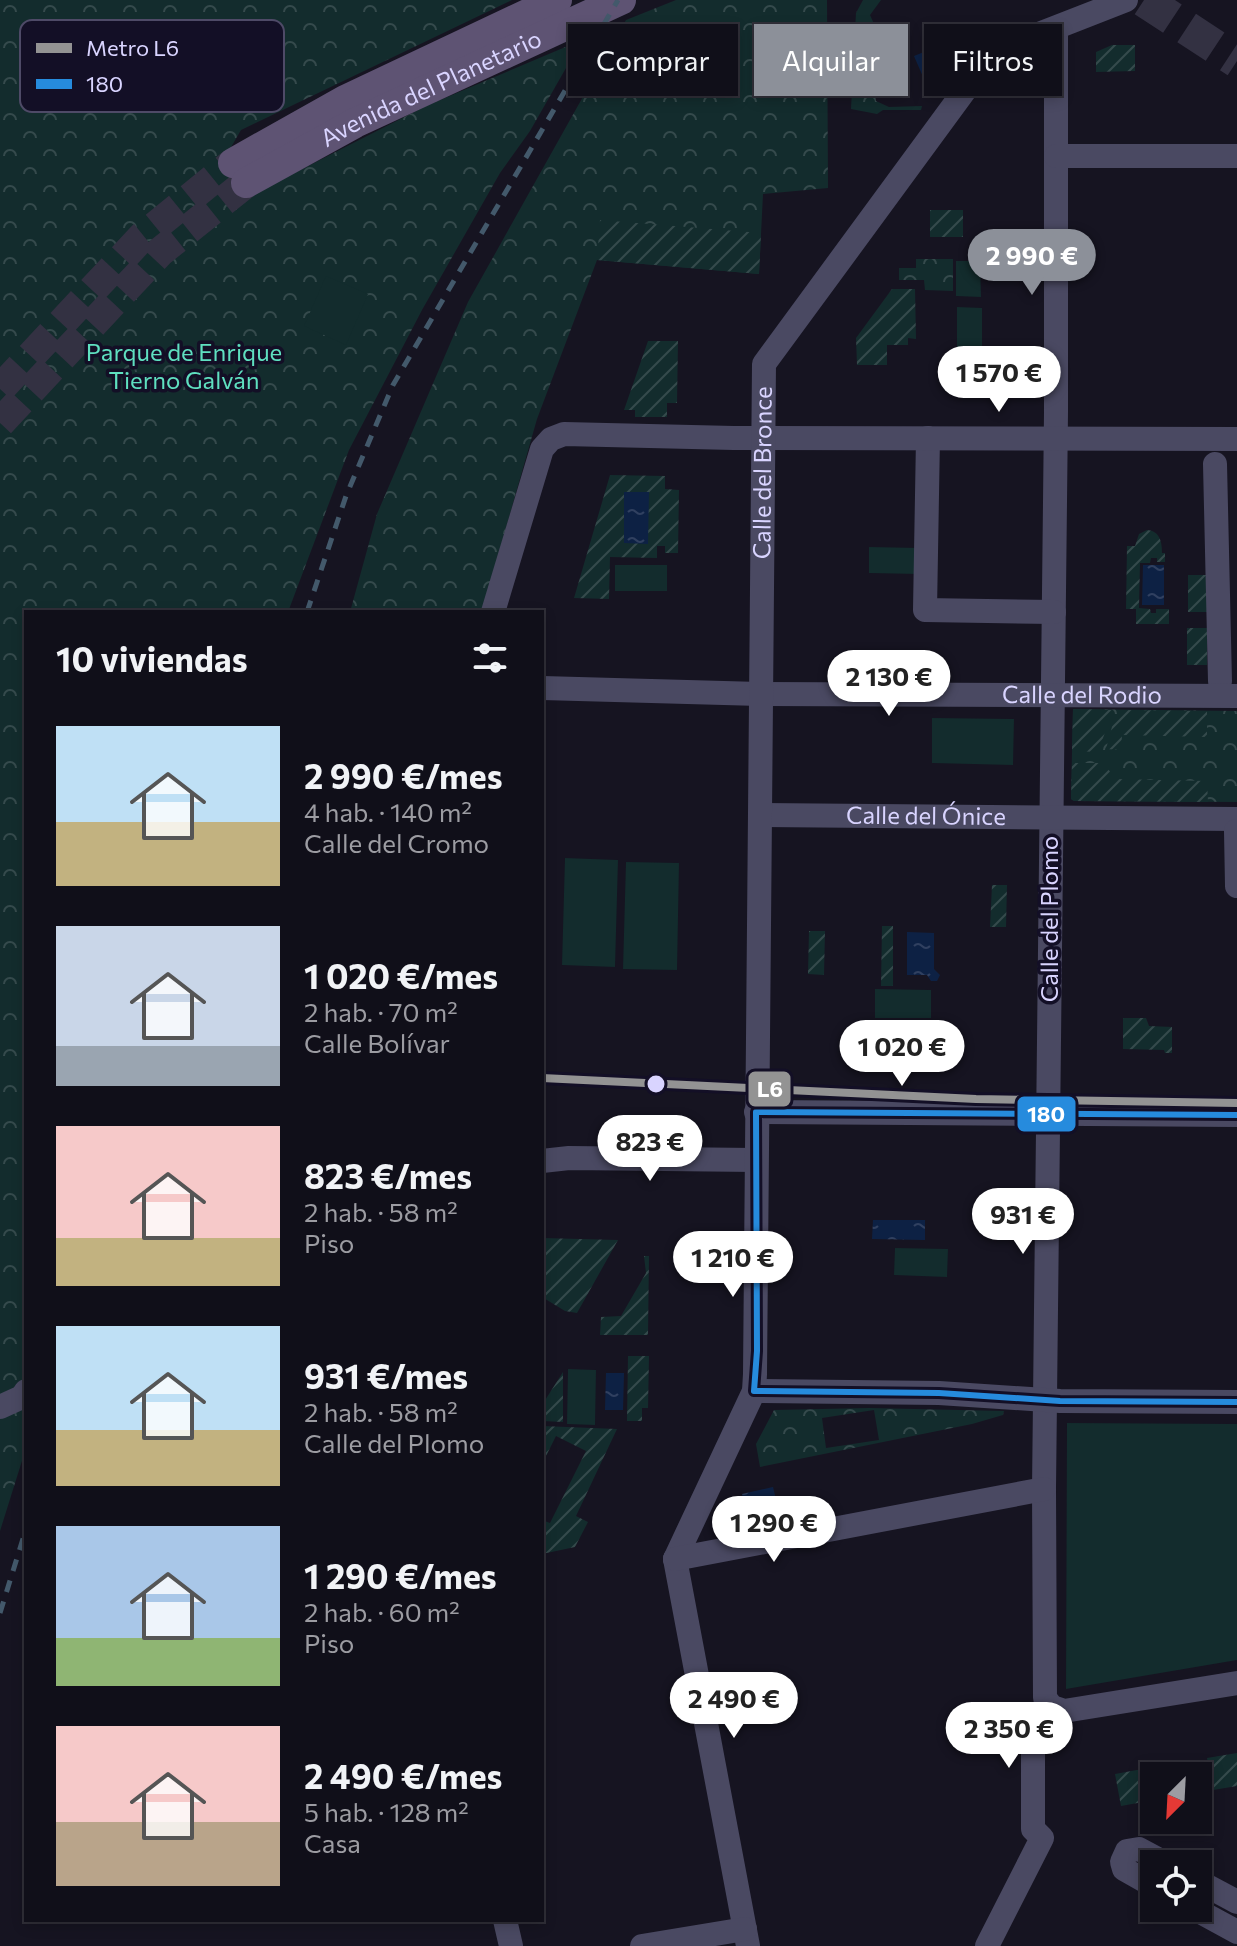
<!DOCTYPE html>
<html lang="es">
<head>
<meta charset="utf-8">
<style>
  body { margin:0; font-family:Commissioner,sans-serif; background:#191822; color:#f1f3f6; height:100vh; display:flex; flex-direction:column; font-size:30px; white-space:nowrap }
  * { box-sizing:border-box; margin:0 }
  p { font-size:26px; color:#9c9ca2 }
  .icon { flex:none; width:44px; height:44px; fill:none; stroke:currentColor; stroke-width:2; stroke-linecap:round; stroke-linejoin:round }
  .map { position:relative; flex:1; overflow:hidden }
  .drawer { position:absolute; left:24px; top:610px; width:520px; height:1312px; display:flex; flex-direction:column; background:#100f19; border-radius:0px; box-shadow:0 4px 12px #0003,0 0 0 2px #302f38 }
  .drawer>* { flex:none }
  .guide { position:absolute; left:568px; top:24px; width:548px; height:72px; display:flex; gap:16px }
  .needle { width:52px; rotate:204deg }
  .controls { position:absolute; left:1140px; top:1762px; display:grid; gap:16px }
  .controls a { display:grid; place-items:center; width:72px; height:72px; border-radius:0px; background:#100f19; box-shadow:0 4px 12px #0003,0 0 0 2px #302f38; font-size:40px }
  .price { position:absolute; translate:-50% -68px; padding:0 18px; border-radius:28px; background:#fff; color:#222; font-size:26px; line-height:52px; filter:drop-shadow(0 2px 4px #0008) }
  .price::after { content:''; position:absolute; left:50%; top:48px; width:24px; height:18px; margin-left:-12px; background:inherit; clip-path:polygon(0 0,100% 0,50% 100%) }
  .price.current { background:#8c9099; color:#fff }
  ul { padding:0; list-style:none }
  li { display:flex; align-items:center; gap:24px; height:200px; padding:0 32px }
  li span { display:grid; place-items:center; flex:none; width:224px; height:160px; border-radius:0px; color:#555 }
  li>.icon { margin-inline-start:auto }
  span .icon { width:96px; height:96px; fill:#fffc; stroke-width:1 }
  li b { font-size:34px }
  h2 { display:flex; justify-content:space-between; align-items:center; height:96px; padding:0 32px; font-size:34px }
  .tag { padding:0 28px; border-radius:0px; background:#100f19; box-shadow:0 4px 12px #0003,0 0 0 2px #302f38; font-size:28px; line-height:72px }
  .tag.current { background:#8c9099; color:#fff }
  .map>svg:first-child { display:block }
  .park { fill:url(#park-crowns); fill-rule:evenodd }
  .garden { fill:url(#garden-furrows) }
  .pitch { fill:#132c2d }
  .water { fill:url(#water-ripples) }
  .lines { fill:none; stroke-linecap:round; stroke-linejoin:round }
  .major-tunnel { stroke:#333142; stroke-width:30; stroke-dasharray:30 15; stroke-linecap:butt }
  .highway-tunnel { stroke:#333142; stroke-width:34; stroke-dasharray:34 17; stroke-linecap:butt }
  .minor { stroke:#4a4962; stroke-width:24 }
  .major { stroke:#5e5373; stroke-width:30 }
  .rail { stroke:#43596b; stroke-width:5; stroke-dasharray:12 10; stroke-linecap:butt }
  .bus-1-casing { stroke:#130f26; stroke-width:12 }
  .bus-1 { stroke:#268bdd; stroke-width:6 }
  .metro-1-casing { stroke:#130f26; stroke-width:14 }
  .metro-1 { stroke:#939393; stroke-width:8 }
  .stop-dot { fill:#d9d4ff; stroke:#130f26; stroke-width:3 }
  .labels { text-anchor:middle; stroke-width:7; stroke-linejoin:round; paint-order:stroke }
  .street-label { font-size:24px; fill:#d9d4ff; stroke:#130f26 }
  .park-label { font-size:24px; fill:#5fe0c0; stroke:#130f26 }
  .key { fill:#130f26; stroke:#4e4a67; stroke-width:2 }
  .key-label { font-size:22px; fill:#d9d4ff }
  .line-badge { stroke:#130f26; stroke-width:3 }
  .badge-label { font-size:22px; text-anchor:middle; font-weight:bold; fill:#fff }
</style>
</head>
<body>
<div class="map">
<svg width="1237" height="1946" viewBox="0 0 1237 1946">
  <defs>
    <pattern id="park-crowns" width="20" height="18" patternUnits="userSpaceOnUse" patternTransform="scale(2)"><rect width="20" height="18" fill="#132c2d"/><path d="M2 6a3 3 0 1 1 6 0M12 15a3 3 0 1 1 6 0" fill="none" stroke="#354a4c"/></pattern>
    <pattern id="garden-furrows" width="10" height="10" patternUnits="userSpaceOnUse" patternTransform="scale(2)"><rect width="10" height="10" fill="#132c2d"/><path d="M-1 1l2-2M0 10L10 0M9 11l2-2" fill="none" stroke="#354a4c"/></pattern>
    <pattern id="water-ripples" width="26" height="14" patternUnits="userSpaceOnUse" patternTransform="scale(2)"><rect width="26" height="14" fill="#0d2144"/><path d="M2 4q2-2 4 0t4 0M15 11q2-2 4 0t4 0" fill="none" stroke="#304060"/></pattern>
  </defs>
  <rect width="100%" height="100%" fill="#161421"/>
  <!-- park -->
  <path class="park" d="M 0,0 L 512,0 L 241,130 L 227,154 L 253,194 L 426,106 L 582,40 L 530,131 L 500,173 L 422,310 L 349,450 L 288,612 L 26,612 L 26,1448 L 0,1531 Z
    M 676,0 L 827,0 L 828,188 L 763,194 L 759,274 L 597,260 L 537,419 L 482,612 L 350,612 L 377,514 L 468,302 L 626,20 Z
    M 863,0 L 881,0 L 870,15 L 874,24 L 867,28 L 866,52 L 870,58 L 876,101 L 889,107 L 922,106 L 921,110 L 883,110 L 877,114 L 851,109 L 856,13 Z
    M 916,259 L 953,259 L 953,291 L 925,290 L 924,280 L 899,280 L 899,268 L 916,268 Z
    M 1073,709 L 1237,711 L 1237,802 L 1074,801 L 1071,799 Z
    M 869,1408 L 1004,1411 L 1003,1415 L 972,1424 L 760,1467 L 756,1444 L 774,1410 ZM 874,1410 L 879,1440 L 826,1448 L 822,1418 Z"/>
  <!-- garden -->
  <path class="garden" d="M 1112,45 L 1135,45 L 1135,71 L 1096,72 L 1096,52 Z
    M 930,210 L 963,210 L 963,237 L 930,237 Z
    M 600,220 L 761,233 L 759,274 L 597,260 Z
    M 892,289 L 915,289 L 916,339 L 908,338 L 908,345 L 887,345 L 887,365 L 857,365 L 856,338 Z
    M 648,341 L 678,341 L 677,403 L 667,403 L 667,417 L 635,417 L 635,410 L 624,410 Z
    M 610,475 L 665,476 L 665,489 L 679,490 L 678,553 L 665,553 L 665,546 L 657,546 L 657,558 L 610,557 L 609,599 L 574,598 Z
    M 1147,530 C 1160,531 1162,542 1162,553 L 1165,553 L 1165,562 L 1157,562 L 1157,558 L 1151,558 L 1150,563 L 1140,563 L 1139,608 L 1150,609 L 1151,613 L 1156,613 L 1156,609 L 1169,609 L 1169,624 L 1136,624 L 1136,609 L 1126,609 L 1127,546 L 1135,546 L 1139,534 Z
    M 1188,575 L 1209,575 L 1208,612 L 1188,612 Z
    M 1187,628 L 1207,628 L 1207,665 L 1187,665 Z
    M 1073,709 L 1113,710 L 1098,752 L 1072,751 Z
    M 1122,710 L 1207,711 L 1207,737 L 1122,735 L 1121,750 L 1106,749 L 1113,723 Z
    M 1072,763 L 1104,763 L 1115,779 L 1207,781 L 1208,802 L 1074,801 L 1071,799 Z
    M 992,885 L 1007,885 L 1006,927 L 990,927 Z
    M 882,926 L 893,926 L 893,986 L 881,986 Z
    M 809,931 L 825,931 L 824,975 L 808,974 Z
    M 1123,1018 L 1146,1018 L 1149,1026 L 1172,1027 L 1172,1053 L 1165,1053 L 1164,1050 L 1123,1049 Z
    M 542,1238 L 618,1240 L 577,1313 L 565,1311 L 542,1297 Z
    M 644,1256 L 649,1256 L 648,1335 L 600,1335 L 601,1317 L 621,1316 L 646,1273 Z
    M 628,1356 L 649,1356 L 648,1408 L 642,1408 L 642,1421 L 627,1421 Z
    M 563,1372 L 563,1422 L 542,1421 L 542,1405 Z
    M 542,1426 L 617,1429 L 576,1516 L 588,1522 L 575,1547 L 542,1554 L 542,1520 L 550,1523 L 586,1451 L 556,1436 L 542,1464 Z
    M 1237,1753 L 1237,1786 L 1213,1790 L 1207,1758 Z
    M 1159,1766 L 1161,1776 L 1154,1776 L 1154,1800 L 1121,1806 L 1115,1774 Z"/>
  <!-- pitch -->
  <path class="pitch" d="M 956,261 L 980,261 L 981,297 L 956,296 Z
    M 326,276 L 368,294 L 346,345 L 304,326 Z
    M 957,307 L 982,308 L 982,361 L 957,360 Z
    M 869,547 L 920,548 L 919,574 L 869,573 Z
    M 615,565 L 667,565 L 667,591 L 615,591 Z
    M 932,718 L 1014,719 L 1013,765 L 932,763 Z
    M 565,858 L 618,860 L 615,967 L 562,965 Z
    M 626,862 L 679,863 L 677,970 L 623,969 Z
    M 875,989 L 931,990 L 931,1018 L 875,1018 Z
    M 895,1248 L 948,1249 L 947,1277 L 894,1275 Z
    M 568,1369 L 596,1370 L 595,1425 L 567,1424 Z
    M 1067,1423 L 1237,1424 L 1237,1660 L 1066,1689 Z"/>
  <!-- water -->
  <path class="water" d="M 944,44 L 949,57 L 937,74 L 924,79 L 914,56 Z
    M 624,492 L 649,492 L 648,544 L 624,543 Z
    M 1143,565 L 1164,565 L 1164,605 L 1142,605 Z
    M 907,932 L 934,933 L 934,969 L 940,975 L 937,981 L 931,981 L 927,975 L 907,975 Z
    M 873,1220 L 925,1220 L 925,1240 L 872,1239 Z
    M 606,1373 L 624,1373 L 623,1410 L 605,1410 Z
    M 773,1487 L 778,1508 L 746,1514 L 742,1494 Z"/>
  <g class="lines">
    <!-- major-tunnel -->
    <path class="major-tunnel" d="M 0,389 L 142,237 L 233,163
      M 0,423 L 160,252 L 246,183"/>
    <!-- highway-tunnel -->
    <path class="highway-tunnel" d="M 1144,0 L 1237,61"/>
    <!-- minor -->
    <g class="minor">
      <path d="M 1056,28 L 1056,412 L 1044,1489 L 1045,1698 L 1052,1707 L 1064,1711 L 1237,1683"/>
      <path d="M 1056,156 L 1237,156"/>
      <path d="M 928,438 L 925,610 L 1054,612"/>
      <path d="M 1215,464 L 1220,681"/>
      <path d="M 493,612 L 542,449 L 551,439 L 564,434 L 734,438 L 1237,439"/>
      <path id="s1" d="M 542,688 L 760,694 L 1237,696"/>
      <path id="s2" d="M 760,815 L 1237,819"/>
      <path d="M 1236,831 L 1237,886"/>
      <path d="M 756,1112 L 1237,1115"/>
      <path d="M 542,1161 L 569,1158 L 756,1160"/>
      <path d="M 754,1391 L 939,1393 L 1060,1401 L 1237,1402"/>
      <path d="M 0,1407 L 22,1397 L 26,1391"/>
      <path id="s3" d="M 675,1559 L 754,1391 L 755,1374 L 764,364 L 993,52 L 1126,0"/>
      <path d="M 675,1559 L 748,1946"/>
      <path d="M 675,1559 L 1044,1489"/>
      <path d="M 1198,1881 L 1237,1902"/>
      <path d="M 1154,1886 L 1124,1869 L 1122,1862 L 1127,1851 L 1139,1849 L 1167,1864"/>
      <path d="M 1193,1908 L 1237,1932"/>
      <path d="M 505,1920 L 511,1946"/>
      <path d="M 642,1946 L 745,1929"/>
      <path d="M 987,1946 L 1042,1838 L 1033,1829 L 1033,1728 L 1052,1707"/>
    </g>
    <!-- major -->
    <g class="major">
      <path d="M 233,163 L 345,100 L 557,0"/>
      <path id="s4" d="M 246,183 L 355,123 L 621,0"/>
    </g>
    <!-- rail -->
    <path class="rail" d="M 307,612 L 346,496 L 393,385 L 618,0
      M 0,1613 L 26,1529"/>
    <!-- bus-1 casing -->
    <g class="bus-1-casing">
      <path id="bus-1" d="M 1237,1115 L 756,1112 L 757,1351 L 754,1391 L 939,1393 L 1060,1401 L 1237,1402"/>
    </g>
    <!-- bus-1 -->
    <use href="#bus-1" class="bus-1"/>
    <!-- metro-1 casing -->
    <g class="metro-1-casing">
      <path id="metro-1" d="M 542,1078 L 976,1099 L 1237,1103"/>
    </g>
    <!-- metro-1 -->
    <use href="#metro-1" class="metro-1"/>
  </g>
  <!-- markers -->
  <circle class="stop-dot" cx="656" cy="1084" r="10"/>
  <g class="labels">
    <!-- street labels -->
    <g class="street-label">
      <text dy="8" stroke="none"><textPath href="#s4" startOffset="208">Avenida del Planetario</textPath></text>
      <text dy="8" stroke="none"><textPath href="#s3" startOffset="1104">Calle del Bronce</textPath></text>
      <text dy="8" stroke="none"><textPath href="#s1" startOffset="540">Calle del Rodio</textPath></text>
      <text dy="8" stroke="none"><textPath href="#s2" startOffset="166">Calle del Ónice</textPath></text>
      <text transform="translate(1050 919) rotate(-90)" y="8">Calle del Plomo</text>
    </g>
    <!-- park labels -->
    <g class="park-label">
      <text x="184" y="361">Parque de Enrique<tspan x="184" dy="28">Tierno Galván</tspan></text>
    </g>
  </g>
  <!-- legend -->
  <rect x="20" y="20" width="264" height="92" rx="12" class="key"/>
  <rect x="36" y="43" width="36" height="10" fill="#939393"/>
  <rect x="36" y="79" width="36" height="10" fill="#268bdd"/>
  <g class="key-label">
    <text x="86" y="56">Metro L6</text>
    <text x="86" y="92">180</text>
  </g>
  <g class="line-badge">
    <rect x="747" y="1070" width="45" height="38" rx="8" fill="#939393"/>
    <rect x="1016" y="1095" width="61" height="38" rx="8" fill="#268bdd"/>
  </g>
  <g class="badge-label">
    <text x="770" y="1097">L6</text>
    <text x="1046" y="1122">180</text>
  </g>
</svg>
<div class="controls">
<a><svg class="needle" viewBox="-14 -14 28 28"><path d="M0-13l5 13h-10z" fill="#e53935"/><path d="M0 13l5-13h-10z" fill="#9c9ca2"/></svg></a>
<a><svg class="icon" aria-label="locate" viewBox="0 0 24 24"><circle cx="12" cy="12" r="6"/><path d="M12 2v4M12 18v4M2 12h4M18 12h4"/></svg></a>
</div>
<b class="price current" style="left:1032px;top:297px">2 990 €</b>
<b class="price" style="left:999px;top:414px">1 570 €</b>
<b class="price" style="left:889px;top:718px">2 130 €</b>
<b class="price" style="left:902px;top:1088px">1 020 €</b>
<b class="price" style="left:650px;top:1183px">823 €</b>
<b class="price" style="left:1023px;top:1256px">931 €</b>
<b class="price" style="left:733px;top:1299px">1 210 €</b>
<b class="price" style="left:774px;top:1564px">1 290 €</b>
<b class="price" style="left:734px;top:1740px">2 490 €</b>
<b class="price" style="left:1009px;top:1770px">2 350 €</b>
<div class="guide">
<a class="tag">Comprar</a>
<a class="tag current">Alquilar</a>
<a class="tag">Filtros</a>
</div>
<section class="drawer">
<h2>10 viviendas<svg class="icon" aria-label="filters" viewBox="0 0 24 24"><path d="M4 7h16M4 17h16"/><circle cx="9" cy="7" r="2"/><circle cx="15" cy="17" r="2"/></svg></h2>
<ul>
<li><span style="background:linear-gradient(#bfe0f5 60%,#c2b280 0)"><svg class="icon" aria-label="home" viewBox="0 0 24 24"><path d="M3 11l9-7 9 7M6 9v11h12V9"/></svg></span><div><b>2 990 €/mes</b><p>4 hab. · 140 m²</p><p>Calle del Cromo</p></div></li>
<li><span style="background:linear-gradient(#c9d6e8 75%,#9aa5b1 0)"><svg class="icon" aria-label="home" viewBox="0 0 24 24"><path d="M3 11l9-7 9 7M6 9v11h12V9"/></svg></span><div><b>1 020 €/mes</b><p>2 hab. · 70 m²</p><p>Calle Bolívar</p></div></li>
<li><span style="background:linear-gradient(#f6c9c9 70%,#c2b280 0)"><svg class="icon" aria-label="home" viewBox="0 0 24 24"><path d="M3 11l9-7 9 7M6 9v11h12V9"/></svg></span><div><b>823 €/mes</b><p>2 hab. · 58 m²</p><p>Piso</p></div></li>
<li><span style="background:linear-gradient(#bfe0f5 65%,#c2b280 0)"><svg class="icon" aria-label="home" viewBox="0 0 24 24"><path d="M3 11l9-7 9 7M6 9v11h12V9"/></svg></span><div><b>931 €/mes</b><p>2 hab. · 58 m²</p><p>Calle del Plomo</p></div></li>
<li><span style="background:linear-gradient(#a9c7e8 70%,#8fb573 0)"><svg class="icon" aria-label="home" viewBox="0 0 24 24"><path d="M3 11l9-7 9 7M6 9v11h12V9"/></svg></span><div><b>1 290 €/mes</b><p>2 hab. · 60 m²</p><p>Piso</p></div></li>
<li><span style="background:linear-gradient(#f6c9c9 60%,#b9a48a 0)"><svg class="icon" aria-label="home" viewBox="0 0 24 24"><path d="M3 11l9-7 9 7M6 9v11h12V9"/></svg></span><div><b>2 490 €/mes</b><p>5 hab. · 128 m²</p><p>Casa</p></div></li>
</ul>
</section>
</div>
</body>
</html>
